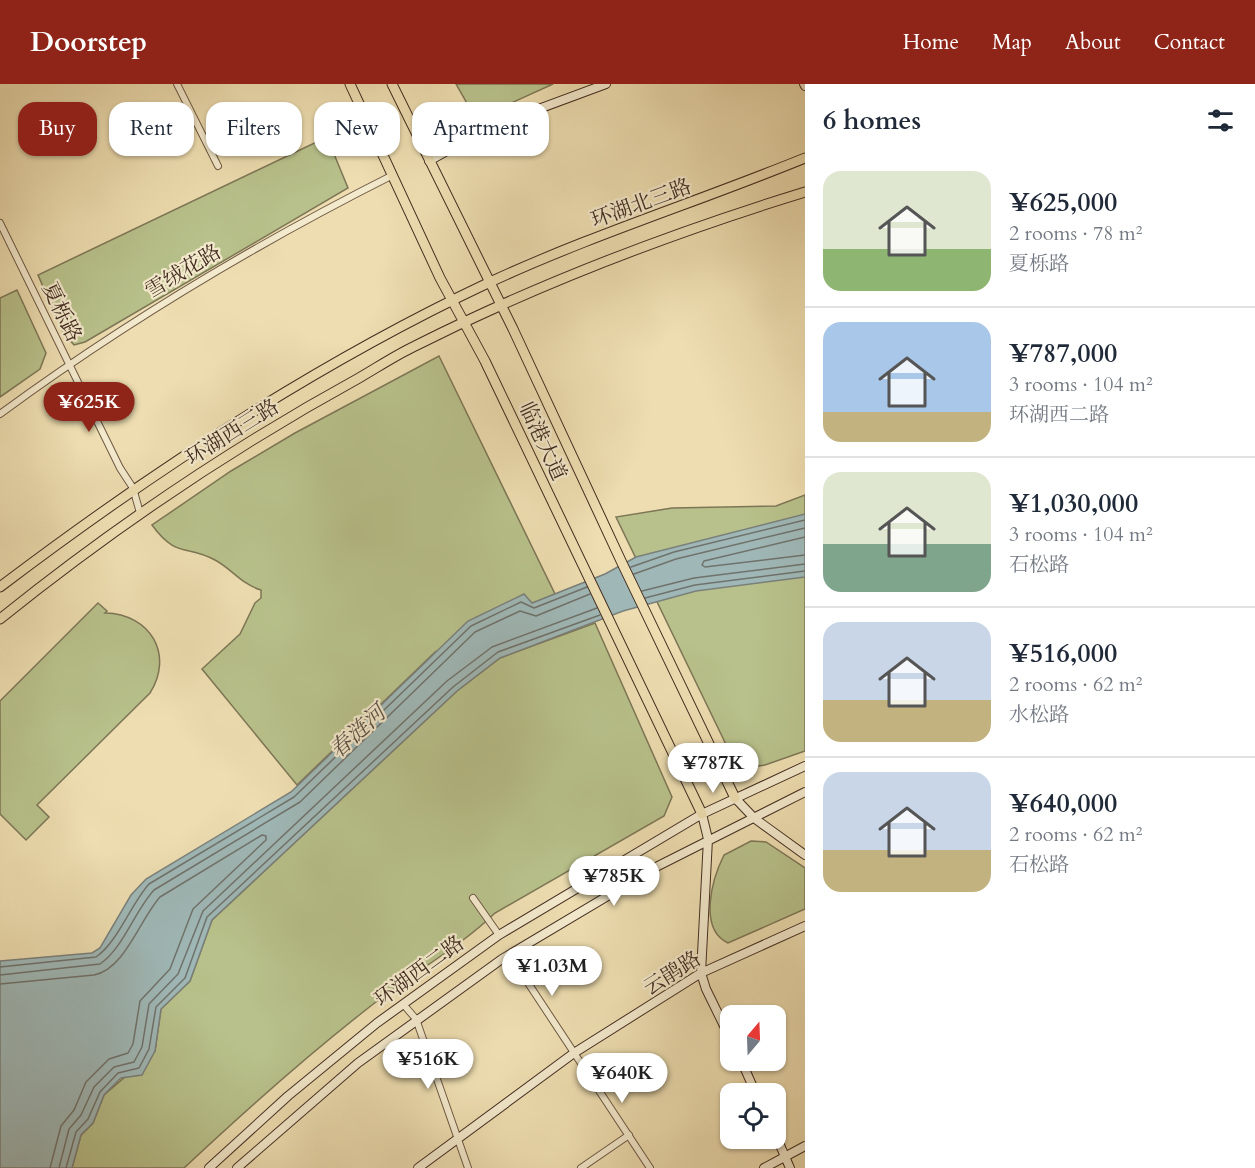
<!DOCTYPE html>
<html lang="en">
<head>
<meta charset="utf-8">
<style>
  body { margin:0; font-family:Cardo,"Noto Serif SC",serif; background:#f2f2f3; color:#1f2937; height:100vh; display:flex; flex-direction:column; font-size:22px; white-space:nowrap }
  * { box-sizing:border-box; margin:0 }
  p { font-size:20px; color:#747a83 }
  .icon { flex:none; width:33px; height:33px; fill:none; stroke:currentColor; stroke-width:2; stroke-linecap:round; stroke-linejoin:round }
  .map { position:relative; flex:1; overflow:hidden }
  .drawer { display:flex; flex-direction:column; background:#fff; width:450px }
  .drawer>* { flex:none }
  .top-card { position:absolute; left:18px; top:18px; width:570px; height:54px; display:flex; gap:12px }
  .needle { width:39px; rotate:19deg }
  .controls { position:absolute; left:720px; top:921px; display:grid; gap:12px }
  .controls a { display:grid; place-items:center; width:66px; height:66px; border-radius:12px; background:#fff; box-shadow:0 2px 4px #0004; font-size:30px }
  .price { position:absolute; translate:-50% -51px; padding:0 14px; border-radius:21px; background:#fff; color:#222; font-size:20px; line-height:39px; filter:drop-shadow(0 2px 3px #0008) }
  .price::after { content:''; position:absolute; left:50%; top:36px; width:18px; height:14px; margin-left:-9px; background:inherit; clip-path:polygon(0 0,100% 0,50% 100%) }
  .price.active { background:#8f2418; color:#fff }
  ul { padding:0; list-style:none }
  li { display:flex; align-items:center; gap:18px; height:150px; padding:0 18px }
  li+li { border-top:2px solid #e0e1e3 }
  li span { display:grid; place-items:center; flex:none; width:168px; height:120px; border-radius:18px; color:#555 }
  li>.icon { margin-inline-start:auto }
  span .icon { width:72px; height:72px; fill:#fffc; stroke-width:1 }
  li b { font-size:26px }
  h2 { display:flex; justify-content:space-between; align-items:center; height:72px; padding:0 18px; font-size:26px }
  .tag { padding:0 21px; border-radius:18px; background:#fff; box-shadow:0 2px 4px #0004; font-size:21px; line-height:54px }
  .tag.active { background:#8f2418; color:#fff }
  header { display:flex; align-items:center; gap:36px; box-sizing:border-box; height:84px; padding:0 30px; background:#8f2418; color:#fff }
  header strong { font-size:28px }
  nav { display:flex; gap:33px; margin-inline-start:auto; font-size:21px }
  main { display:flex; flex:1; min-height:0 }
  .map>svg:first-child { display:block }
  .green { fill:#b8c18b; stroke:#7d7656; stroke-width:1.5 }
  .water { fill:#9fb8b7; stroke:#7a807b; stroke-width:1.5 }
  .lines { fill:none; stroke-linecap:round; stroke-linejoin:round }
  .shore { stroke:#70726c; stroke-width:1.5 }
  .street-casing { stroke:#6d5844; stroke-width:8 }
  .secondary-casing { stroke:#422c20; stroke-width:10 }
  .primary-casing { stroke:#422c20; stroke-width:11 }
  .street { stroke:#f3e9cc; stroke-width:6 }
  .secondary { stroke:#f3e9cc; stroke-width:8 }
  .primary { stroke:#edddb0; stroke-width:9 }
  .labels { text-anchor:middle; stroke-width:4.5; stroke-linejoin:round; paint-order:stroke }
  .street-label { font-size:21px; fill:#422c20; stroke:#f3e9cc }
  .water-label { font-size:22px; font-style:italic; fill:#594f46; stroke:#f3e9cc }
</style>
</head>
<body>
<header>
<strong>Doorstep</strong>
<nav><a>Home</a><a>Map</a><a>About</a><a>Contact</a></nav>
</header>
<main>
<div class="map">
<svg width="805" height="1084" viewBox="0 0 805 1084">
  <rect width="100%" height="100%" fill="#edddb0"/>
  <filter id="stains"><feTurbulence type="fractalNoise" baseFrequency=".00333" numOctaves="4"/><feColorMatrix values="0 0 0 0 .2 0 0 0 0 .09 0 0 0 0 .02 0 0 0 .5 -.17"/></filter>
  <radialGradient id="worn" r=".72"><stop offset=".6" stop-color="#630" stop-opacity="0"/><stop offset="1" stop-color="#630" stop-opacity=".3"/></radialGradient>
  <!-- green -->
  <path class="green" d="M 456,0 L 553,0 L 476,35 Z
    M 327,53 L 348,104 L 85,258 L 74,261 L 64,250 L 38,191 Z
    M 17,206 L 46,269 L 40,285 L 0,313 L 0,214 Z
    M 439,272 L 555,510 L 435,568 L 297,701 L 202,585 L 240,550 L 255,519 L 261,514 L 261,506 C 241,500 232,485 215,476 C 186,460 177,475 152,441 L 231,387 L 295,349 Z
    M 805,411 L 805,667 L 765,681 L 743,684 L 734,677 L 616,433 L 672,424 L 776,422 Z
    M 98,519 L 107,527 L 105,529 C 151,530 174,571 150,609 L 37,721 L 49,733 L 26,756 L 0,730 L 0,617 Z
    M 595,539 L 672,713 L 664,732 L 495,829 C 462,861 421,884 385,911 C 314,965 248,1024 184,1084 L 72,1084 L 81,1051 L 93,1039 L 104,1011 L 155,967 L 161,925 L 190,897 L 212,836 L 457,607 L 500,574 Z
    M 751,757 L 766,758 L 805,784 L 805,825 L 728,859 C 698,845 712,795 724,771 Z"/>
  <!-- water -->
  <path class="water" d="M 805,430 L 805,493 L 696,507 L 623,527 L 500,574 L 457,607 L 212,836 L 190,897 L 161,925 L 155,967 L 142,991 L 121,994 L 104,1011 L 93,1039 L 81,1051 L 72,1084 L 0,1084 L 0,877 L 92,869 L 100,864 L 131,811 L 146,795 L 291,708 L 468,537 L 524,510 L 532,519 L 605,490 L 636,473 Z"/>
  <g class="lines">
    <!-- shore -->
    <path class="shore" d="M 805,453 L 704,477 L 702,481 L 705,483 L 805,471
      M 631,483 L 674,468 L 805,436
      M 634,490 L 676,475 L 805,444
      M 642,507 L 694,494 L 805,480
      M 645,514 L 695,501 L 805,487
      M 0,883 L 96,873 C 117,859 131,820 149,800 L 294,713 L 471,542 L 521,518 L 534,524 L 587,503
      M 0,891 L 100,880 C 124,863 134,828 154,806 L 300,718 L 475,548 L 520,527 L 536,532 L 590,510
      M 0,900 L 94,891 C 125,885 140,835 160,813 L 262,751 L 266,752 L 266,756 L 193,825 L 170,885 L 140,917 L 133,960 L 128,969 L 109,975 L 86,998 L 74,1026 L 61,1042 L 50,1084
      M 59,1084 L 69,1045 L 81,1031 L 94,1003 L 114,983 L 134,978 L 142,963 L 149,920 L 178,890 L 203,827 L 447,597 L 492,563 L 597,524
      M 66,1084 L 76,1048 L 88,1035 L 100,1008 L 118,989 L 139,984 L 149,965 L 156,923 L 185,894 L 207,833 L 453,603 L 498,568 L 600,531"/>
    <!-- street casing -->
    <g class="street-casing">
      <path id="street" d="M 177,0 L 218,82
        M 0,139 L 120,384 L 133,404 L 140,429
        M 0,330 C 124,239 256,160 393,91
        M 473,814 L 499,851
        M 509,870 L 650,1084
        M 403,920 L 416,935 L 468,1084
        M 581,1084 L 629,1051"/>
    </g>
    <!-- secondary casing -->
    <g class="secondary-casing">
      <path id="secondary" d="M 804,0 L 805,2
        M 429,77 L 490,43 L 606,0
        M 735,714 L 754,734 L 805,771
        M 702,730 L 708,755 L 701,889 L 706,905 L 730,954
        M 741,976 L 756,1010
        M 776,1052 L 790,1084
        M 209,1084 L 288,1012 L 377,939 L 499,851 L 702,730 L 805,682
        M 237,1084 L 358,979 L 502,875 L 658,782 L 805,708
        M 418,1084 L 574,969 L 701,889 L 805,842
        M 764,1084 L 805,1062"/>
    </g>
    <!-- primary casing -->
    <g class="primary-casing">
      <path id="primary" d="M 350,0 L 440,194 L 485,277 L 702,730
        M 392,0 L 513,245 L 622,479 L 735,714
        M 0,503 C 153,387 314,281 488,199 C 591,151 700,117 805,74
        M 0,535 C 113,444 233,363 359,294 C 378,283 396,271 415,262 C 540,199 672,149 805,108"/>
    </g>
    <!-- street -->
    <use href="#street" class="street"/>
    <!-- secondary -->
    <use href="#secondary" class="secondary"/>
    <!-- primary -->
    <use href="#primary" class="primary"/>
  </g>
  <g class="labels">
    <!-- street labels -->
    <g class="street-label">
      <text transform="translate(641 119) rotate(-20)" y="7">环湖北三路</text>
      <text transform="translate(183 187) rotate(-31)" y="7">雪绒花路</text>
      <text transform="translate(62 228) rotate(64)" y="7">夏栎路</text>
      <text transform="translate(232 348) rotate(-32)" y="7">环湖西三路</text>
      <text transform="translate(543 357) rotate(65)" y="7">临港大道</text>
      <text transform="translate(419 887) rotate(-36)" y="7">环湖西二路</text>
      <text transform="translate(672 889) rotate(-32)" y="7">云鹃路</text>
    </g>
    <!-- water labels -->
    <g class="water-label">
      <text transform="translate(357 647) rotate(-42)" y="8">春涟河</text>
    </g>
  </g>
  <rect width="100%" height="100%" filter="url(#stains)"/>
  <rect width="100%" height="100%" fill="url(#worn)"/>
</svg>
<div class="controls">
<a><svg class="needle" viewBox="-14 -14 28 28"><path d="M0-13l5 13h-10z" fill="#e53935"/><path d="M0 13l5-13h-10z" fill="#747a83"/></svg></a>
<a><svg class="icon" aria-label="locate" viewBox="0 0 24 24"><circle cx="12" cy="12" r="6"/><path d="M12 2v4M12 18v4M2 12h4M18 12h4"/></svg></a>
</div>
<b class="price active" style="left:89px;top:349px">¥625K</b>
<b class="price" style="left:713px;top:710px">¥787K</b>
<b class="price" style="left:614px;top:823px">¥785K</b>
<b class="price" style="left:552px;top:913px">¥1.03M</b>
<b class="price" style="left:428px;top:1006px">¥516K</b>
<b class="price" style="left:622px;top:1020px">¥640K</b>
<div class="top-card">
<a class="tag active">Buy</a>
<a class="tag">Rent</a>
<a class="tag">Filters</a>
<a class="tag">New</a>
<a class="tag">Apartment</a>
</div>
</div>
<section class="drawer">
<h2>6 homes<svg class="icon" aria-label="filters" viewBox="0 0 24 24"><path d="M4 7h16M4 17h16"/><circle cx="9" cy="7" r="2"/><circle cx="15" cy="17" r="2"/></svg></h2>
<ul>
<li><span style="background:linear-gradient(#dfe7d0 65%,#8fb573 0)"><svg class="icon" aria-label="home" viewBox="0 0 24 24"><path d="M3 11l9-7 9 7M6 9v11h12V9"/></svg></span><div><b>¥625,000</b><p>2 rooms · 78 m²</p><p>夏栎路</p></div></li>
<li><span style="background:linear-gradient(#a9c7e8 75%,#c2b280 0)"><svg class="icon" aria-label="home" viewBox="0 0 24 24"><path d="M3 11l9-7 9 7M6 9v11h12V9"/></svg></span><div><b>¥787,000</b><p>3 rooms · 104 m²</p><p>环湖西二路</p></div></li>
<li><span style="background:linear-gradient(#dfe7d0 60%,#7fa58c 0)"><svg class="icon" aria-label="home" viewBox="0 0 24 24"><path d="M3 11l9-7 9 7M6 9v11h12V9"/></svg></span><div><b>¥1,030,000</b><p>3 rooms · 104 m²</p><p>石松路</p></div></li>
<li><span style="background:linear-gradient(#c9d6e8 65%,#c2b280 0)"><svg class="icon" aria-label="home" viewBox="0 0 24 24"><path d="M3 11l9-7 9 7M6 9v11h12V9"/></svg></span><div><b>¥516,000</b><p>2 rooms · 62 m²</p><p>水松路</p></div></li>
<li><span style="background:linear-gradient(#c9d6e8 65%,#c2b280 0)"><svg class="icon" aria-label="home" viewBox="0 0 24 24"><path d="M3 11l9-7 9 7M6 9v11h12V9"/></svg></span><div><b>¥640,000</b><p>2 rooms · 62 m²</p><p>石松路</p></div></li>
</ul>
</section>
</main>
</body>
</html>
